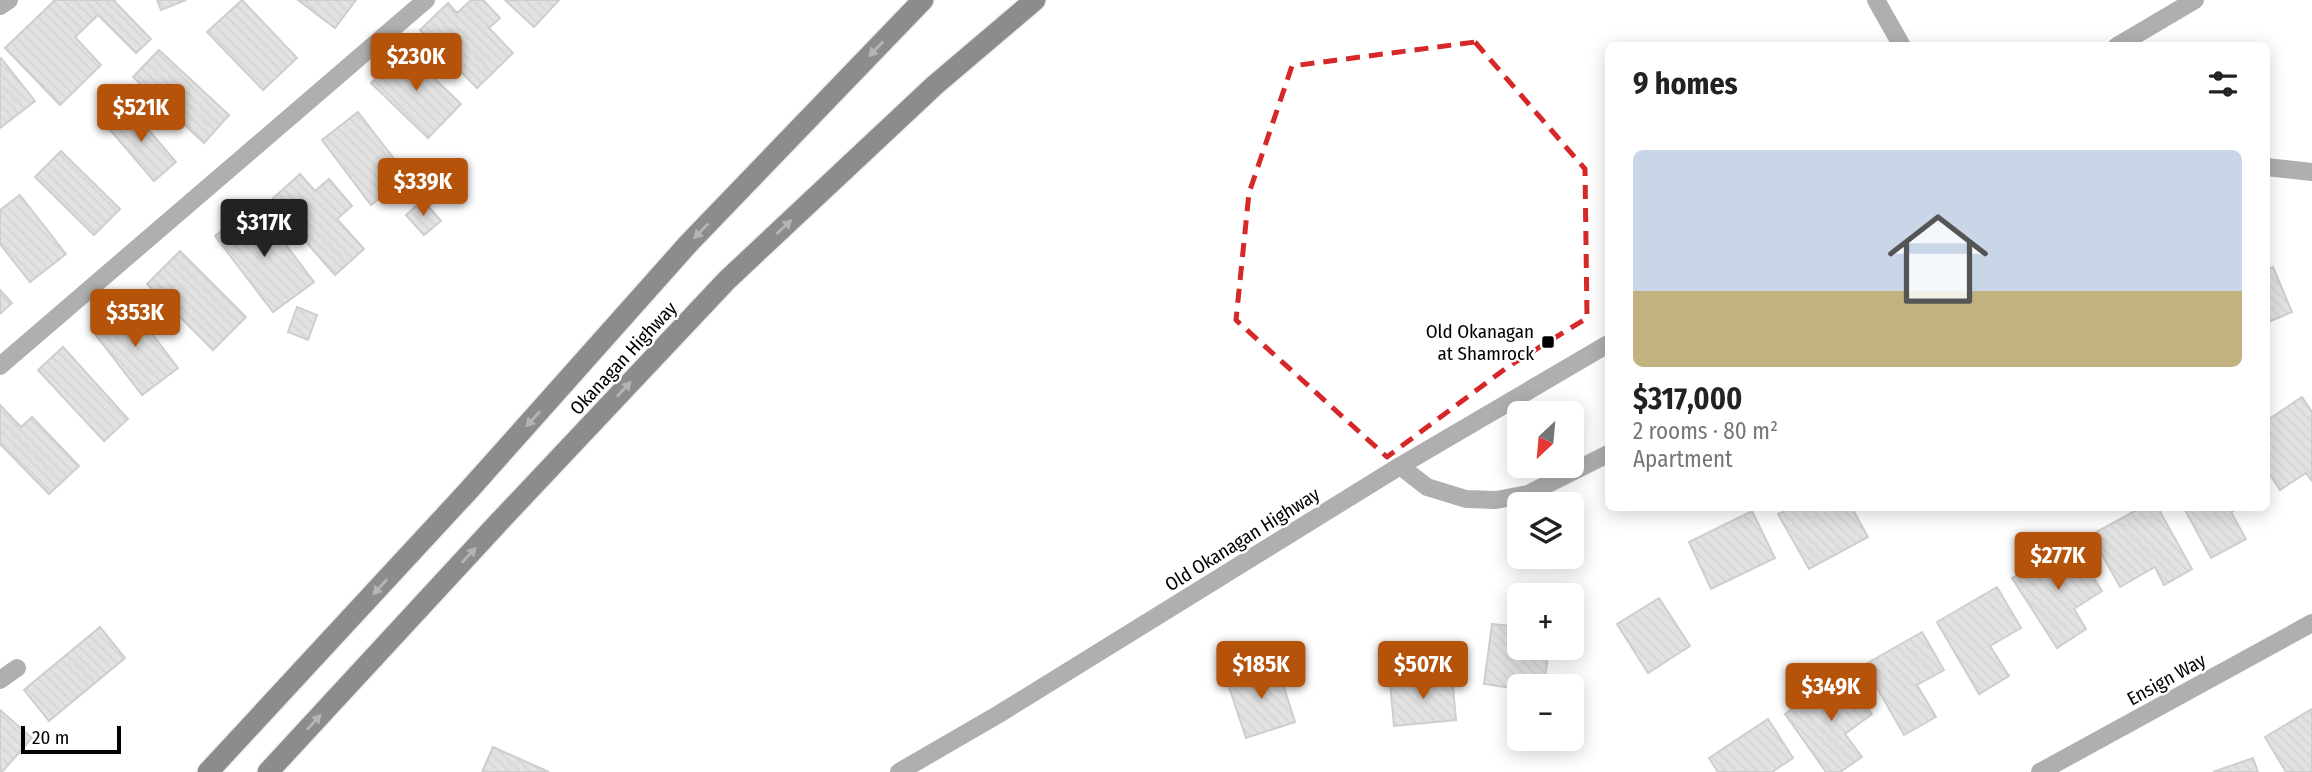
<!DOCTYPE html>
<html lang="en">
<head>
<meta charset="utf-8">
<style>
  body { margin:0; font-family:"Fira Sans Condensed",sans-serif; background:#f6f6f6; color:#222; height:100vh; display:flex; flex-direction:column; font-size:26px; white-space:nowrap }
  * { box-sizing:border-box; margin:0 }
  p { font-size:23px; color:#767676 }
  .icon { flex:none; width:38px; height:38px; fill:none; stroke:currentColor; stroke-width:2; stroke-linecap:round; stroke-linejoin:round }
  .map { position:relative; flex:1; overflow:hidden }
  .details { position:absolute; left:1605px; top:42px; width:665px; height:469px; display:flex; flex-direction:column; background:#fff; border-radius:10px; box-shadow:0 4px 18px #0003 }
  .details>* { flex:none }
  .needle { width:46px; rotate:206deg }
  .controls { position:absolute; left:1507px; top:401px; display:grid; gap:14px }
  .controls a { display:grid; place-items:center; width:77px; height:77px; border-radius:10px; background:#fff; box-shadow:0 4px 18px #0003; font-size:35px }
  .scale { position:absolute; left:21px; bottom:18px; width:100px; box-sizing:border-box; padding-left:7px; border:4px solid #000; border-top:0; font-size:19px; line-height:24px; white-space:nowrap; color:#000; -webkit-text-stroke:5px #fff; paint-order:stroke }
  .price { position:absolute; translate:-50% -60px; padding:0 16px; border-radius:7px; background:#b45309; color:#fff; font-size:23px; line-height:46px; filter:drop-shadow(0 2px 4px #0008) }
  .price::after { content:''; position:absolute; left:50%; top:42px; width:21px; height:16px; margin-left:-10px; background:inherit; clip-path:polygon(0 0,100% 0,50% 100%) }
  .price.on { background:#222; color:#fff }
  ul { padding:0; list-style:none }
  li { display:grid; align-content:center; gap:14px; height:371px; padding:0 28px }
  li+li { border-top:2px solid #e0e0e0 }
  li span { display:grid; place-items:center; height:217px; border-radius:10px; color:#555 }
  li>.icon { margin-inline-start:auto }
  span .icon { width:126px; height:126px; fill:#fffc; stroke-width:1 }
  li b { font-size:30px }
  h2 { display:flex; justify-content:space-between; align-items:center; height:84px; padding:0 28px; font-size:30px }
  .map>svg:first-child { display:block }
  .building { fill:url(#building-back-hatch); stroke:#939393; stroke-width:2 }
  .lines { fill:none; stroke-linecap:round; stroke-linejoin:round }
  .highway-casing { stroke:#dbdbdb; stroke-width:24 }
  .minor { stroke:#4f4f4f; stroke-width:18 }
  .highway { stroke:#000; stroke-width:21 }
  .oneway { fill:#595959 }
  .marked { fill:none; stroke:#d62828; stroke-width:5; stroke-dasharray:14 9; stroke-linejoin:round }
  .poi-dot { fill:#000; stroke:#fff; stroke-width:2.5 }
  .labels { text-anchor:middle; stroke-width:5; stroke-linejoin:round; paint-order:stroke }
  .poi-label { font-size:19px; fill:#000; stroke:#fff; text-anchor:end }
  .street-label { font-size:19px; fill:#000; stroke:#fff }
</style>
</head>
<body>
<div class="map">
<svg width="2312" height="772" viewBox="0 0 2312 772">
  <defs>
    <pattern id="building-back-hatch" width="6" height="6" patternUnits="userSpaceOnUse" patternTransform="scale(1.75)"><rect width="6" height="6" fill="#bfbfbf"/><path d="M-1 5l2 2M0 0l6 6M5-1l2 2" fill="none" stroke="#a2a2a2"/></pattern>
  </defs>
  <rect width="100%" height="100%" fill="#fff"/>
  <!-- building -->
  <path class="building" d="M 55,0 L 116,0 L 114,1 L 151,39 L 136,53 L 98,15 L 75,37 L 101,65 L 60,105 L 5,48 Z
    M 157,0 L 186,0 L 161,10 Z
    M 242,0 L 297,58 L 263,90 L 207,32 Z
    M 298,0 L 356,0 L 335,28 Z
    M 471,0 L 483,0 L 500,18 L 489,28 L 513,53 L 477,88 L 420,30 L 448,3 L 457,13 Z
    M 505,0 L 559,0 L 534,27 Z
    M 404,49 L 461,104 L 428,138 L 371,83 Z
    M 159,50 L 229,115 L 204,143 L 133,77 Z
    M 1,58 L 35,101 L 0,128 L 0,59 Z
    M 128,106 L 176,162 L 154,181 L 106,125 Z
    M 358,112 L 408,177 L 371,205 L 322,140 Z
    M 61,151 L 120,209 L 94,235 L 35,177 Z
    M 300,174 L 315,191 L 329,179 L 352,206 L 337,219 L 364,249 L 335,275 L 270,201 Z
    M 20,195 L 66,254 L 30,282 L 0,244 L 0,210 Z
    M 423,200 L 441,221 L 424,235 L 406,215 Z
    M 256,205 L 314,282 L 273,312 L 215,236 Z
    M 180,251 L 246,317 L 213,350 L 147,284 Z
    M 2273,267 L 2292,312 L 2266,323 L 2266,270 Z
    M 0,290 L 12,303 L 0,314 Z
    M 128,302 L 178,368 L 142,395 L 92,330 Z
    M 297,307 L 317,315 L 308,340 L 288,332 Z
    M 63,347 L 128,419 L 104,441 L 38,370 Z
    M 2302,397 L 2312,412 L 2312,481 L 2306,473 L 2280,490 L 2266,469 L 2266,437 L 2270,435 L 2266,429 L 2266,421 Z
    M 0,405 L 21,427 L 32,417 L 79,466 L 49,494 L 0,444 Z
    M 1791,508 L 1852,508 L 1868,537 L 1809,569 L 1778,514 Z
    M 2140,508 L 2158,508 L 2192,569 L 2164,585 L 2155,567 L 2120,587 L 2091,535 Z
    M 2184,508 L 2239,508 L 2231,512 L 2246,539 L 2211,558 Z
    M 1752,511 L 1775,558 L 1711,589 L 1689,542 Z
    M 2070,541 L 2102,591 L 2074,609 L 2086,629 L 2057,648 L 2012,578 Z
    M 1997,587 L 2021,628 L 1990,646 L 2009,676 L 1979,694 L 1937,622 Z
    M 1659,598 L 1690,646 L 1648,673 L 1617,624 Z
    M 1492,624 L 1519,627 L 1519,648 L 1549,648 L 1544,686 L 1519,686 L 1519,689 L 1484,684 Z
    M 100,627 L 125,658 L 49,721 L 24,690 Z
    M 1922,632 L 1944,670 L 1917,685 L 1936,717 L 1904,735 L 1864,665 Z
    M 1277,665 L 1295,722 L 1246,738 L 1227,681 Z
    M 1843,673 L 1872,714 L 1845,734 L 1862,757 L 1840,772 L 1826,772 L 1785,714 Z
    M 1452,676 L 1456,720 L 1394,726 L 1390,683 Z
    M 2312,709 L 2312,772 L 2286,772 L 2265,737 Z
    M 0,710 L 32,738 L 2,772 L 0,772 Z
    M 1768,719 L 1793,758 L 1772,772 L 1718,772 L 1709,758 Z
    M 493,747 L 549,772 L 482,772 Z
    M 2253,758 L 2258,772 L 2213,772 Z"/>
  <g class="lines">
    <!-- highway casing -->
    <g class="highway-casing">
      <path id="highway" d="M 208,772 L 469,490 L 689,243 L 923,0
        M 268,772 L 499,522 L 727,280 L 935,85 L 1035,0"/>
    </g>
    <!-- minor -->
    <path class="minor" d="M 1876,0 L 1902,46
      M 0,6 L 9,0
      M 2117,46 L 2195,0
      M 2266,167 L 2312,172
      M 0,366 L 426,0
      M 1400,466 L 1427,487 L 1466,499 L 1496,500 L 1528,494 L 1608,454
      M 0,680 L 17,668
      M 899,772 L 999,714 L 1400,466 L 1608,344
      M 2040,772 L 2312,623"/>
    <!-- highway -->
    <use href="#highway" class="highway"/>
  </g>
  <!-- one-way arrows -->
  <defs><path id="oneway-solid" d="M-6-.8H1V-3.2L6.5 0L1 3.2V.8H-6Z" transform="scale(1.75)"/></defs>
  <g class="oneway">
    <use href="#oneway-solid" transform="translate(876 49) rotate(134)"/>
    <use href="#oneway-solid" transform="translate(784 227) rotate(-43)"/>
    <use href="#oneway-solid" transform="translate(701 231) rotate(134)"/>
    <use href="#oneway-solid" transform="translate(624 389) rotate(-47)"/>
    <use href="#oneway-solid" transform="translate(533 419) rotate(132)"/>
    <use href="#oneway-solid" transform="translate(469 555) rotate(-47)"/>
    <use href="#oneway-solid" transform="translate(380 587) rotate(133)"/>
    <use href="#oneway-solid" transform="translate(314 722) rotate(-47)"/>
  </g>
  <!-- marked area -->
  <path d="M0 0H2312V772H0ZM 1475,42 L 1585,169 L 1587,318 L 1509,366 L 1387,457 L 1236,320 L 1249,193 L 1292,66 Z" fill="#fff" fill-opacity=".55" fill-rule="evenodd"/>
  <path class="marked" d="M 1475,42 L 1585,169 L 1587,318 L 1509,366 L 1387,457 L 1236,320 L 1249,193 L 1292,66 Z"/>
  <!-- markers -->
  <rect class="poi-dot" x="1541" y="335" width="14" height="14" rx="3.5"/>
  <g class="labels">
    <!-- poi labels -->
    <g class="poi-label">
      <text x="1534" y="338">Old Okanagan<tspan x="1534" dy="22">at Shamrock</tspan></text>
    </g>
    <!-- street labels -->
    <g class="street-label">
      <text transform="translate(623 358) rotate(-47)" y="7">Okanagan Highway</text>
      <text transform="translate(1242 539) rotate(-32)" y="7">Old Okanagan Highway</text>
      <text transform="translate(2166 679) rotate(-29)" y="7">Ensign Way</text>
    </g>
  </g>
</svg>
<div class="controls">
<a><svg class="needle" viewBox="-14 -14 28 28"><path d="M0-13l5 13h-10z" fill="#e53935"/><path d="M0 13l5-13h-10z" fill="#767676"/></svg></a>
<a><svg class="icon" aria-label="layers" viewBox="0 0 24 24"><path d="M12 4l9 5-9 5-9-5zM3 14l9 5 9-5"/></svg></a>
<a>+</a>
<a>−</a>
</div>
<div class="scale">20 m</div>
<b class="price" style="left:416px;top:93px">$230K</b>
<b class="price" style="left:141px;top:144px">$521K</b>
<b class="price" style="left:423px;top:218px">$339K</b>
<b class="price on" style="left:264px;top:259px">$317K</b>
<b class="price" style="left:135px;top:349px">$353K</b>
<b class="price" style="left:2058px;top:592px">$277K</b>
<b class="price" style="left:1261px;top:701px">$185K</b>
<b class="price" style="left:1423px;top:701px">$507K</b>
<b class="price" style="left:1831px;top:723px">$349K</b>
<section class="details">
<h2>9 homes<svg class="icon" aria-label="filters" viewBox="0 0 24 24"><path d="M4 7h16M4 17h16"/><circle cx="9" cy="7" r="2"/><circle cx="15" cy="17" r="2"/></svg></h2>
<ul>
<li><span style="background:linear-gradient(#c9d6e8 65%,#c2b280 0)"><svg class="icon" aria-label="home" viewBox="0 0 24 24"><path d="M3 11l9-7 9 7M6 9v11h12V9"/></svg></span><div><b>$317,000</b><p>2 rooms · 80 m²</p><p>Apartment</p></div></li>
</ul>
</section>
</div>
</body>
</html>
